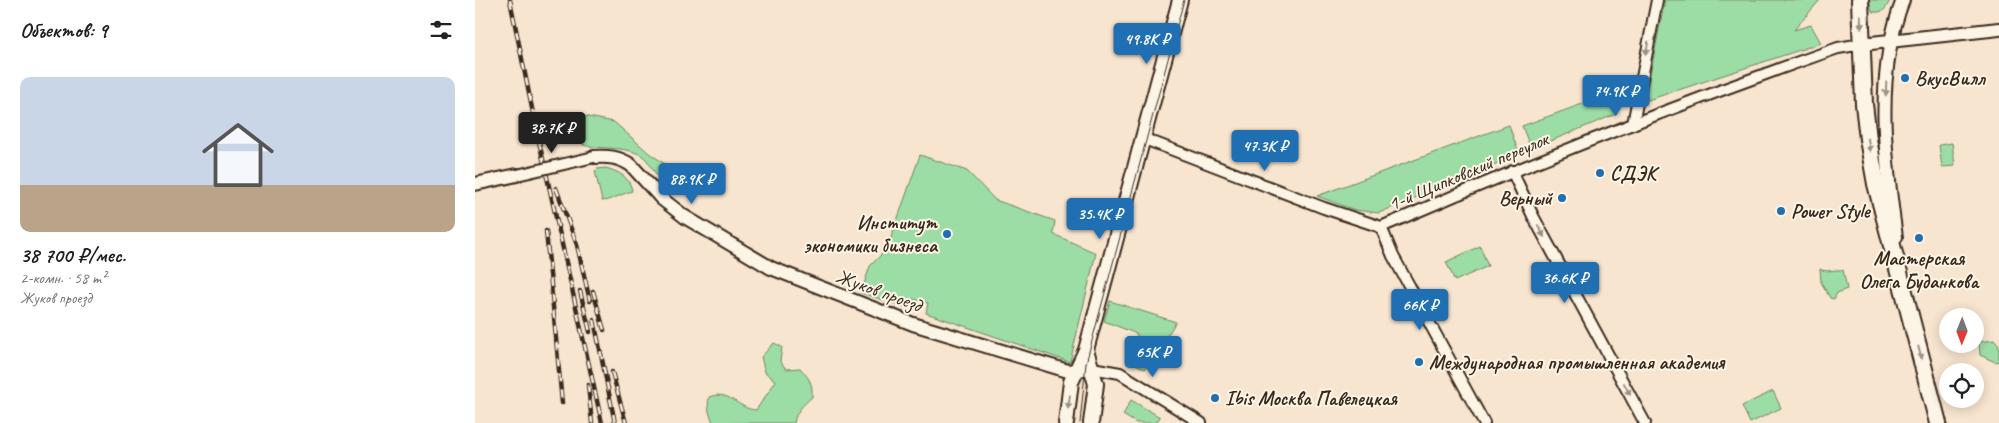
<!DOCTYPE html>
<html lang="ru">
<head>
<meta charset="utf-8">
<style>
  body { margin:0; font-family:Caveat,sans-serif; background:#f2f2f2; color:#202124; height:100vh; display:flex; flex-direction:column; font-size:19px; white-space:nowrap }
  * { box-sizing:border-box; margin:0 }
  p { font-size:16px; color:#757577 }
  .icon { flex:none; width:28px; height:28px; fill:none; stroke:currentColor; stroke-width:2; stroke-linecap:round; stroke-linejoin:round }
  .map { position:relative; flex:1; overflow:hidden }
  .side { display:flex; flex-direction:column; background:#fff; width:475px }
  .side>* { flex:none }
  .needle { width:32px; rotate:181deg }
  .tools { position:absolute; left:1464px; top:308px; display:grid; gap:10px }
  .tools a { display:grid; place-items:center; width:45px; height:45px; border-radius:50%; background:#fff; box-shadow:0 2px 12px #0003; font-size:25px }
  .price { position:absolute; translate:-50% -42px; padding:0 11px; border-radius:5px; background:#1f6fb2; color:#fff; font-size:16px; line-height:32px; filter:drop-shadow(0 1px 2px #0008) }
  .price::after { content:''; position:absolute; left:50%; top:30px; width:15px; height:11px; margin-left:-8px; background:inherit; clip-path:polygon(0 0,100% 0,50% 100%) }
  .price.on { background:#222; color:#fff }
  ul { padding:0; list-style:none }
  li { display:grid; align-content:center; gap:10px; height:265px; padding:0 20px }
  li span { display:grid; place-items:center; height:155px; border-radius:10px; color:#555 }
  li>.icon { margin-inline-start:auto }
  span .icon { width:90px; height:90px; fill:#fffc; stroke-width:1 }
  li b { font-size:21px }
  h2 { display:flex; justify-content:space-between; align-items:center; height:60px; padding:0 20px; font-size:21px }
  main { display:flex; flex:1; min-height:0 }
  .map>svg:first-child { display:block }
  .green { fill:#9cdda6; stroke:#6c8462 }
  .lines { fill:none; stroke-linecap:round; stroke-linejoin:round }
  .minor-casing { stroke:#3b2a1e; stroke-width:14 }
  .tertiary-casing { stroke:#3b2a1e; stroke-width:16 }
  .secondary-casing { stroke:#3b2a1e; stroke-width:18 }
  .primary-casing { stroke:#3b2a1e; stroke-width:20 }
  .minor { stroke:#fcf5e5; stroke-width:10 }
  .tertiary { stroke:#fcf5e5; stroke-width:12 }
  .secondary { stroke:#fcf5e5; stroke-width:14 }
  .primary { stroke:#fcf5e5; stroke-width:16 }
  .tram { stroke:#3b2a1e; stroke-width:1 }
  .rail-casing { stroke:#3b2a1e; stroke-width:4.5 }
  .rail { stroke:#fcf5e5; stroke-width:2.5; stroke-dasharray:8; stroke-linecap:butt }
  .minor-bridge-casing { stroke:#3b2a1e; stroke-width:14; stroke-linecap:butt }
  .minor-bridge { stroke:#fcf5e5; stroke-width:10 }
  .oneway { fill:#9c9082 }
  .poi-dot { fill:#1f6fb2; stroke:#fcf5e5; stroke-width:2 }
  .labels { text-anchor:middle; stroke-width:4; stroke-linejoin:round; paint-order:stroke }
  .poi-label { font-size:20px; font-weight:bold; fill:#3b2a1e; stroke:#fcf5e5; text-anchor:start }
  .street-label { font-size:20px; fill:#3b2a1e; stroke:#fcf5e5 }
</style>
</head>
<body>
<main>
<section class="side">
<h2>Объектов: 9<svg class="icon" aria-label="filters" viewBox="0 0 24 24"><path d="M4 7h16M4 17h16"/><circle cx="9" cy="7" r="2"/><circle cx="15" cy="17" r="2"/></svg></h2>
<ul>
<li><span style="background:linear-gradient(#c9d6e8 70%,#b9a48a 0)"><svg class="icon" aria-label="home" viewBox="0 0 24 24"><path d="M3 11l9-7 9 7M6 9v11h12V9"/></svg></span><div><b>38 700 ₽/мес.</b><p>2-комн. · 58 m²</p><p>Жуков проезд</p></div></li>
</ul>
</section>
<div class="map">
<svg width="1524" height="423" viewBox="0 0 1524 423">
  <rect width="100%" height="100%" fill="#f8e5cf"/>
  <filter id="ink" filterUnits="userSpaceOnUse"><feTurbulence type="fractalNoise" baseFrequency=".02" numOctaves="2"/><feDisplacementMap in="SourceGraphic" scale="10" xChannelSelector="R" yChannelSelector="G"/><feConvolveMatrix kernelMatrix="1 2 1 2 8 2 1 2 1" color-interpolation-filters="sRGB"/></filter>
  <g filter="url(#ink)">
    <!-- green -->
    <path class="green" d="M 1190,0 L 1345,0 L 1319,30 L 1336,25 L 1346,43 L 1173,100 L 1171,95 Z
      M 1395,0 L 1415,0 C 1411,9 1409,13 1398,12 L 1395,6 Z
      M 1151,88 L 1141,114 L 1056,149 L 1047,126 Z
      M 108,116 L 139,122 L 174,153 L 193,166 L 194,170 L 186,180 C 179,174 176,164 170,158 C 155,145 125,150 108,145 L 106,118 Z
      M 1034,125 L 1044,154 L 904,213 L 880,210 L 842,196 Z
      M 1477,143 L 1480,166 L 1467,167 L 1464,145 Z
      M 445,155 L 492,171 L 520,200 L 580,221 L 578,234 L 621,253 L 595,362 L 451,313 L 453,303 L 438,299 L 434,308 L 386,293 L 395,266 L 412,249 Z
      M 131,168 C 144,172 155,177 157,191 C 146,194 138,200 127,201 L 120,171 L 122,169 Z
      M 1005,246 L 1013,266 L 980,281 L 971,262 Z
      M 1345,269 C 1352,273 1360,269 1368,270 L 1372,289 L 1362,293 L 1359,299 L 1355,298 L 1346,282 Z
      M 635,301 L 701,322 L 670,369 L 651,359 L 661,343 L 662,334 L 629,321 Z
      M 1519,340 L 1524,346 L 1524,361 L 1520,362 L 1505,355 L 1504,342 Z
      M 299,343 L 307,347 L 305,361 L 311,369 L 325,368 C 334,378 338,383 337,397 C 328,405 321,411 319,423 L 239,423 C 234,415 232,407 234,397 C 255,389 262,409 281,410 L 301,381 L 290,372 L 286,357 Z
      M 1298,391 L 1306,408 L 1275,423 L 1267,406 Z
      M 656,400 L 685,417 L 681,423 L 661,423 L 648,415 Z"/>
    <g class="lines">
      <!-- minor casing -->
      <g class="minor-casing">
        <path id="minor" d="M 1158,124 L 1182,0
          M 667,138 L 849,208 L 906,227
          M 1037,171 L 1058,216 L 1170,423
          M 906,227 C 1057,162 1209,102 1363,48 L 1387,44
          M 906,227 L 918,256 L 1009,423
          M 617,368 L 645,373 L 726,423"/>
      </g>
      <!-- tertiary casing -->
      <g class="tertiary-casing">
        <path id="tertiary" d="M 1387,44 L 1524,29
          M 119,157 C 133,156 144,157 156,165 L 187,199 L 210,217 L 296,268 L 438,324 L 593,371 L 609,369
          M 0,184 L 42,175
          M 1421,237 C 1410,159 1399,75 1428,0"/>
      </g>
      <!-- secondary casing -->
      <g class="secondary-casing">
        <path id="secondary" d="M 611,350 L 621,384 L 616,423
          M 591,423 L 596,382 L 611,350 L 705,0"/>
      </g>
      <!-- primary casing -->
      <g class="primary-casing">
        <path id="primary" d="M 1385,0 L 1389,104 L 1393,139 L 1401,184 L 1463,423"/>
      </g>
      <!-- minor -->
      <use href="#minor" class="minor"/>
      <!-- tertiary -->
      <use href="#tertiary" class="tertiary"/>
      <!-- secondary -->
      <use href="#secondary" class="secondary"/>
      <!-- primary -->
      <use href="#primary" class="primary"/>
      <!-- tram -->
      <path class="tram" d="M 605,423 L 611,363 L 709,0"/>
      <!-- rail casing -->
      <g class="rail-casing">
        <path id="rail" d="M 35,0 L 61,128 L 127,423
          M 81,188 L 102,245 L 115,301
          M 71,231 L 87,403
          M 105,291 L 115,332
          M 118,291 L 129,330
          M 119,320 L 140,423
          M 137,372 L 151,423
          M 113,385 L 117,423"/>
      </g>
      <!-- rail -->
      <use href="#rail" class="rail"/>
      <!-- minor-bridge casing -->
      <g class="minor-bridge-casing">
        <path id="minor-bridge" d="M 42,175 L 119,157"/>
      </g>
      <!-- minor-bridge -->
      <use href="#minor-bridge" class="minor-bridge"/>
    </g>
    <!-- one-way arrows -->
    <defs><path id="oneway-solid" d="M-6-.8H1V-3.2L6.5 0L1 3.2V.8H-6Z" transform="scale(1.25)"/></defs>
    <g class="oneway">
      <use href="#oneway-solid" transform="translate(1386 22) rotate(87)"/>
      <use href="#oneway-solid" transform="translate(1172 48) rotate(101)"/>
      <use href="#oneway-solid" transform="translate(1411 89) rotate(92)"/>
      <use href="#oneway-solid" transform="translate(1394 145) rotate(81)"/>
      <use href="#oneway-solid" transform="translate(1066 231) rotate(62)"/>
      <use href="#oneway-solid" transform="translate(1445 353) rotate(75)"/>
      <use href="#oneway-solid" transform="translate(1152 389) rotate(62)"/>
      <use href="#oneway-solid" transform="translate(594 402) rotate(98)"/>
    </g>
  </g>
  <!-- markers -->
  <g class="poi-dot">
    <circle cx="1430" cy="78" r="5"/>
    <circle cx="1125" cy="173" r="5"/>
    <circle cx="1087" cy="198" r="5"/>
    <circle cx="1306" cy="211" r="5"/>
    <circle cx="472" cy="234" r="5"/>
    <circle cx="1444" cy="238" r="5"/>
    <circle cx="944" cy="362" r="5"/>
    <circle cx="740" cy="398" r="5"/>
  </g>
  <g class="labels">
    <!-- poi labels -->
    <g class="poi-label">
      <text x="1440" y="85">ВкусВилл</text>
      <text x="1135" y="180">СДЭК</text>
      <text x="1077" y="205" text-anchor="end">Верный</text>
      <text x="1316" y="218">Power Style</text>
      <text x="462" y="229" text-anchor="end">Институт<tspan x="462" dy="23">экономики бизнеса</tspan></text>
      <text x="1444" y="265" text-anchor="middle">Мастерская<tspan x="1444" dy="23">Олега Буданкова</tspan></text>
      <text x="954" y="369">Международная промышленная академия</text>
      <text x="750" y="405">Ibis Москва Павелецкая</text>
    </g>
    <!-- street labels -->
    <g class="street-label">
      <text transform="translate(993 171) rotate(-23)" y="7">1-й Щипковский переулок</text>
      <text transform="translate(404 290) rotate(20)" y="7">Жуков проезд</text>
    </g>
  </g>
</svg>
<div class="tools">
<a><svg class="needle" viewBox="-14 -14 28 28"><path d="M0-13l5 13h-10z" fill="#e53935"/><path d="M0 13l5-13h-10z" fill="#757577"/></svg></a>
<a><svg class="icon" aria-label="locate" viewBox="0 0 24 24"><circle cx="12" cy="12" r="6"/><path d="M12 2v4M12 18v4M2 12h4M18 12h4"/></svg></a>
</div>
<b class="price" style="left:672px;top:65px">49.8K ₽</b>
<b class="price" style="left:1141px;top:117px">74.9K ₽</b>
<b class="price on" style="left:77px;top:154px">38.7K ₽</b>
<b class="price" style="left:790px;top:172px">47.3K ₽</b>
<b class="price" style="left:217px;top:205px">88.9K ₽</b>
<b class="price" style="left:625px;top:240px">35.4K ₽</b>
<b class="price" style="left:1090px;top:304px">36.6K ₽</b>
<b class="price" style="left:945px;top:331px">66K ₽</b>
<b class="price" style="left:678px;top:378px">65K ₽</b>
</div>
</main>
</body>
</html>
